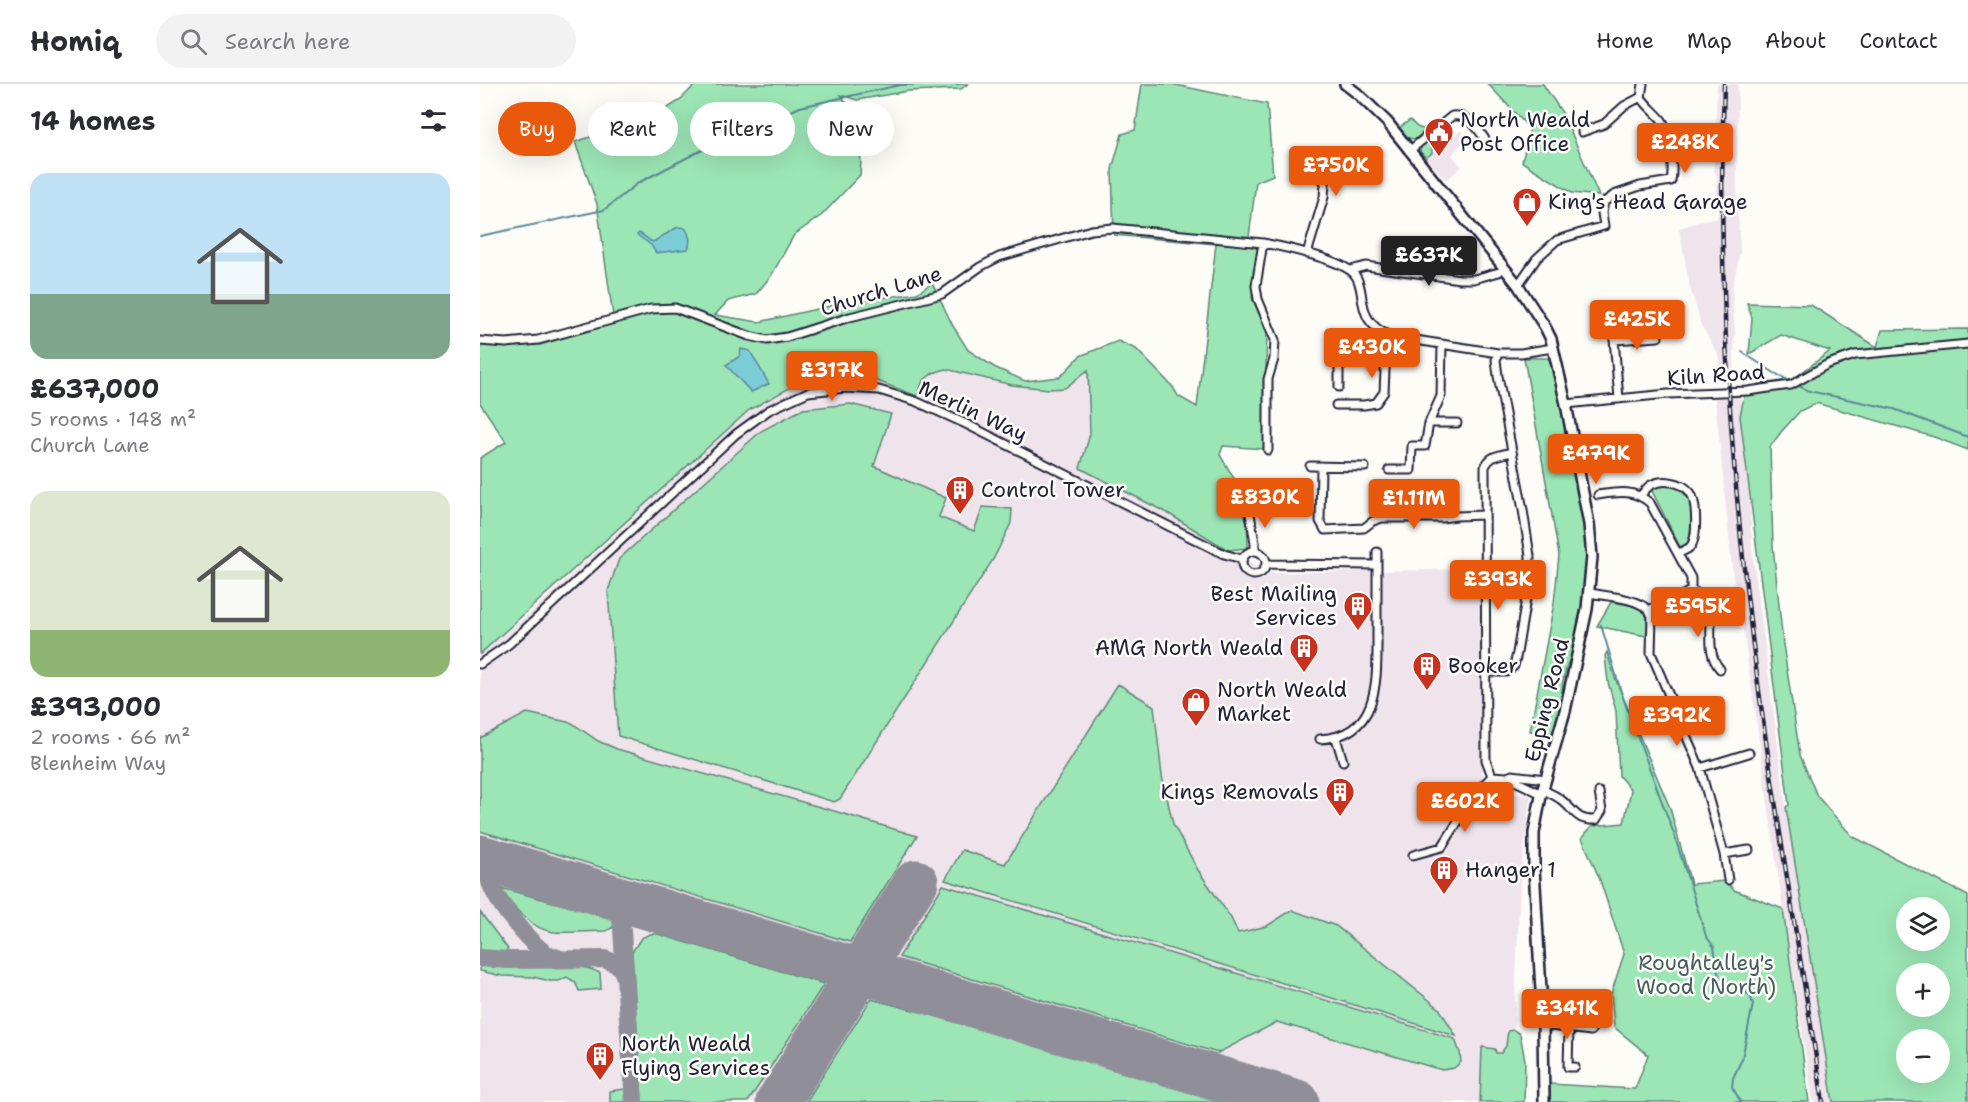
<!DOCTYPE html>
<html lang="en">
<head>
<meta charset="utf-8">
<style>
  body { margin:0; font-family:"Shantell Sans",sans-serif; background:#f2f2f3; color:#2b2b33; height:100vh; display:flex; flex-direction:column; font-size:22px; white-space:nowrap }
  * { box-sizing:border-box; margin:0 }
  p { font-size:20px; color:#7c7c81 }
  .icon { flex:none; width:33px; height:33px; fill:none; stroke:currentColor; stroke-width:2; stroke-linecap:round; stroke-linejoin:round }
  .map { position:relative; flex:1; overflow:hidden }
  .sheet { display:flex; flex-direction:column; background:#fff; width:480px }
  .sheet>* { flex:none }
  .guide { position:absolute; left:18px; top:18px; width:570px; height:54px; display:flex; gap:12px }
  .controls { position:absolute; left:1416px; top:813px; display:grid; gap:12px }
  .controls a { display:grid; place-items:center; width:54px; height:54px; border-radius:50%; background:#fff; box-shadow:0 6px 24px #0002; font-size:30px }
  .price { position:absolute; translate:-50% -51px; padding:0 14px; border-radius:6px; background:#ea580c; color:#fff; font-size:20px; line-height:39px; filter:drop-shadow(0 2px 3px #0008) }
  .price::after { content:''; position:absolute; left:50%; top:36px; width:18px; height:14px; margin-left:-9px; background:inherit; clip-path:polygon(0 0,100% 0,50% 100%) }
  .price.current { background:#222; color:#fff }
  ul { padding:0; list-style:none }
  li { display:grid; align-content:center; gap:12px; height:318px; padding:0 30px }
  li span { display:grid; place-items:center; height:186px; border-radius:18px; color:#555 }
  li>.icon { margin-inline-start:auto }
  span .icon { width:108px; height:108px; fill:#fffc; stroke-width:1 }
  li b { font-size:26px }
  h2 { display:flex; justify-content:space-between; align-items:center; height:72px; padding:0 30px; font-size:26px }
  .tag { padding:0 21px; border-radius:27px; background:#fff; box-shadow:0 6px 24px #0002; font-size:21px; line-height:54px }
  .tag.current { background:#ea580c; color:#fff }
  header { display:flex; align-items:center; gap:36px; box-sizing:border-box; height:84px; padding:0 30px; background:#fff; border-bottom:2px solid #e1e1e2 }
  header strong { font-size:28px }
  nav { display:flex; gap:33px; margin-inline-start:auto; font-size:21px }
  .search { width:420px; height:54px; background:#f2f2f3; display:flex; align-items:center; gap:15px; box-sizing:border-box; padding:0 21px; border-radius:33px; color:#7c7c81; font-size:22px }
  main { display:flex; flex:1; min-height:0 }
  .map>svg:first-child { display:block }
  .built { fill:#f0e4ec }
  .green { fill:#9ce6b5; stroke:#5f8478; stroke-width:1.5; fill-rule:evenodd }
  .water { fill:#7dcdd8; stroke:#598999; stroke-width:1.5 }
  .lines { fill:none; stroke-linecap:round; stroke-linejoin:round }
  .stream { stroke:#598999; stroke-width:2 }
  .taxiway { stroke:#908f99; stroke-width:18 }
  .runway { stroke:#908f99; stroke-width:45 }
  .street-casing { stroke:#22223b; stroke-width:11 }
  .secondary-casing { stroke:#22223b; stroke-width:14 }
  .street { stroke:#fdfcf7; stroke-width:7 }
  .secondary { stroke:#fdfcf7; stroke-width:9 }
  .rail-casing { stroke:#22223b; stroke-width:4.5 }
  .rail { stroke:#fdfcf7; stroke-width:2; stroke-dasharray:7; stroke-linecap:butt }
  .labels { text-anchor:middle; stroke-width:5; stroke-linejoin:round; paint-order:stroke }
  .poi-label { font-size:21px; fill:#22223b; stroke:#fdfcf7; text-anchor:start }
  .street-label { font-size:21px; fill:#22223b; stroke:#fdfcf7 }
  .park-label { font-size:21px; fill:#475d60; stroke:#fdfcf7 }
</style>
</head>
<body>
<header>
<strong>Homiq</strong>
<div class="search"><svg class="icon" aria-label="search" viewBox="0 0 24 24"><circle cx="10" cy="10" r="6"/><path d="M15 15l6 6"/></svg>Search here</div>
<nav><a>Home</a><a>Map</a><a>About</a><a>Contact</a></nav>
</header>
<main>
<section class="sheet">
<h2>14 homes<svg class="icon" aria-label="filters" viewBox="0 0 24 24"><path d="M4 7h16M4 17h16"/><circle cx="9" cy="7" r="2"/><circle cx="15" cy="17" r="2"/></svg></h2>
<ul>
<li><span style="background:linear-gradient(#bfe0f5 65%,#7fa58c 0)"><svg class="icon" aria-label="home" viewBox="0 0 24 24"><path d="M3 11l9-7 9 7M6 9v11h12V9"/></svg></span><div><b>£637,000</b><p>5 rooms · 148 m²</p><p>Church Lane</p></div></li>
<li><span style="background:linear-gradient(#dfe7d0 75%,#8fb573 0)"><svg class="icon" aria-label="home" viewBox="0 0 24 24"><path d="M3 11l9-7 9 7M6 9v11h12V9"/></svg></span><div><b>£393,000</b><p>2 rooms · 66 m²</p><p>Blenheim Way</p></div></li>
</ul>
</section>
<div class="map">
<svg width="1488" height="1018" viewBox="0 0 1488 1018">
  <rect width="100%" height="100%" fill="#fdfcf7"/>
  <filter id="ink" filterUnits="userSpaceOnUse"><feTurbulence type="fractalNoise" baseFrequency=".0167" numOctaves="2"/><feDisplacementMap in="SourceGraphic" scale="12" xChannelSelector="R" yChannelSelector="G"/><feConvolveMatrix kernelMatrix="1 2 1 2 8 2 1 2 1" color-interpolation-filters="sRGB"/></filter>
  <g filter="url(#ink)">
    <!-- built -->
    <path class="built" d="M 1237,0 L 1258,0 L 1257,101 L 1260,169 L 1252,205 L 1255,245 L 1253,297 L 1241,298 L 1238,270 L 1222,243 L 1210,204 L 1199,144 L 1228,135 L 1237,135 L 1239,119 L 1237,119 L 1237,92 L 1234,86 Z
      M 981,46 L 987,55 L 979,62 L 972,71 L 982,83 L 966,96 L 946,74 Z
      M 466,285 L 532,301 L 585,304 L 608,286 L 610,350 L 600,384 L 689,430 L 748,466 L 789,489 L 1002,485 L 1002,688 L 1007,703 L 1015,706 L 1051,712 L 1040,797 L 1031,1018 L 0,1018 L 0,570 L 50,529 L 269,326 L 326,295 L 376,289 L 437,312 L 443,297 L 453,289 Z
      M 1251,310 L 1258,312 L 1262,316 L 1270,420 L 1272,464 L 1306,723 L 1353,1018 L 1333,1018 L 1303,825 L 1264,551 L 1253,493 L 1235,314 Z"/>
    <!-- green -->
    <path class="green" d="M 216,0 L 488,0 L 481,5 L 428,7 L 377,16 L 361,11 L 370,24 L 381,76 L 380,91 L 342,131 L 314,151 L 291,192 L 276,210 L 248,217 L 235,231 L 279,238 L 359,220 L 437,209 L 452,199 L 473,242 L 488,266 L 514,283 L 545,297 L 580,293 L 600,272 L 638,257 L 656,265 L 693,303 L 698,312 L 717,323 L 736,160 L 634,151 L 632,85 L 642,50 L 655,46 L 662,0 L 691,0 L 787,20 L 793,91 L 776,98 L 768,161 L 778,165 L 772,214 L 787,245 L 784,365 L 743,362 L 740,371 L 761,406 L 767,432 L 768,464 L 748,466 L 689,430 L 600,384 L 610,350 L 608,286 L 585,304 L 569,305 L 532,301 L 466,285 L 453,289 L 443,297 L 437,312 L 376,289 L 326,295 L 269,326 L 0,570 L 0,374 L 26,358 L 0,319 L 0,260 L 22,262 L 60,261 L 134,239 L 117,120 L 95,58 L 175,32 L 199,17 Z
      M 1008,0 L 1063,0 L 1083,30 L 1119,112 L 1092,109 L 1042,78 L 1050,45 Z
      M 930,36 L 937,43 L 946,46 L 935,55 L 928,54 L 919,44 Z
      M 952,51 L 952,69 L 946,74 L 940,67 L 941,62 Z
      M 1267,219 L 1331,221 L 1397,263 L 1402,246 L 1488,245 L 1488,366 L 1454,353 L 1336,319 L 1320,327 L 1301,348 L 1290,363 L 1293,462 L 1303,560 L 1320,671 L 1337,712 L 1372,752 L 1488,812 L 1488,1018 L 1353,1018 L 1306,723 L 1309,721 L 1260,332 L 1266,303 L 1313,295 L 1350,267 L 1301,251 L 1269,270 L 1272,234 ZM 1426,824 L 1460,824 L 1460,856 L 1426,856 ZM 1426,890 L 1460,890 L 1460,922 L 1426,922 ZM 1426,956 L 1460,956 L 1460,988 L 1426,988 Z
      M 1044,274 L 1067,274 L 1072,278 L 1083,321 L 1101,417 L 1107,458 L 1108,481 L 1104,524 L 1094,566 L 1087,581 L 1083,597 L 1081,619 L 1073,652 L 1050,647 L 1074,519 L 1079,471 Z
      M 370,320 L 411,330 L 394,382 L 466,414 L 459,433 L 494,447 L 503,423 L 532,425 L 531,439 L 514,474 L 360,715 L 354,718 L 138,652 L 128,507 L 139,475 L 281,347 L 323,325 Z
      M 1179,400 L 1196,402 L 1210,415 L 1213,454 L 1211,458 L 1200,463 L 1171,405 Z
      M 1131,518 L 1157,522 L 1165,528 L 1168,539 L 1166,552 L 1117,542 Z
      M 1127,568 L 1135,594 L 1190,724 L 1211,800 L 1245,797 L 1254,806 L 1303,825 L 1329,1018 L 1070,1018 L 1070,1000 L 1155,1005 L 1168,971 L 1134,943 L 1131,910 L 1144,870 L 1120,796 L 1102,754 L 1112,742 L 1144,739 L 1151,706 L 1139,692 L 1136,627 L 1128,598 L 1125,572 Z
      M 638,600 L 674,622 L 682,692 L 693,740 L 718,786 L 751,834 L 758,849 L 787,842 L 812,826 L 856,842 L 959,924 L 976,952 L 465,796 L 482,766 L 525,780 Z
      M 47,629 L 92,639 L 118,657 L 137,665 L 354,727 L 437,752 L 370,858 L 0,747 L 0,654 Z
      M 463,801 L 975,955 L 980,969 L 981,978 L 974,984 L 962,986 L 797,938 L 738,969 L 419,873 Z
      M 21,804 L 132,834 L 134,841 L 132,844 L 126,847 C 109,847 91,849 74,848 C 52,846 31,822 21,804 Z
      M 0,828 L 28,865 C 21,874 9,870 0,867 Z
      M 170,850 L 178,850 L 344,900 L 268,1018 L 162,1018 L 152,868 L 161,854 Z
      M 0,880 C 38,890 83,870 120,889 L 121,905 L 99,907 L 95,898 L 87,893 L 79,897 L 70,897 L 53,893 L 22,892 L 0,887 Z
      M 391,915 L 448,930 L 742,1018 L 326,1018 Z
      M 1034,946 L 1040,950 L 1045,976 L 1044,1018 L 1000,1018 L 1002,963 L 1015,965 L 1016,969 L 1021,969 L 1026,962 L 1028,947 Z
      M 145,1005 L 146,1018 L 130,1018 L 130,1007 Z"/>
    <!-- water -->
    <path class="water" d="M 202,143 L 206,145 C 210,152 211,157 208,165 L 176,169 L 171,161 L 157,151 L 159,149 C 165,151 167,156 173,158 L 196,144 Z
      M 261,265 L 270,267 L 289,300 L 271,308 L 246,281 L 260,272 Z"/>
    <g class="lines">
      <!-- stream -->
      <path class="stream" d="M 0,152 L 124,126 L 158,99 L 216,69 L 320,23 L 420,1 L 478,0
        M 1262,268 L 1296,290 L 1329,307 L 1414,325 L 1488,353
        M 1121,541 L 1142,611 L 1194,750 L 1226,852 L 1234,863 L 1239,894 L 1270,911 L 1273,920 L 1262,975 L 1253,994 L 1252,1003 L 1261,1018"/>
      <!-- taxiway -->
      <path class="taxiway" d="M 10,776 C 9,781 7,786 8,790 C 11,813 48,858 67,870 C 71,872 77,873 81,875
        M 140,814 L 145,893
        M 0,874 L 28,876 L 125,875 L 140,882 L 145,893 L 154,1018"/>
      <!-- runway -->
      <path class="runway" d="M 0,773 L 817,1018
        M 298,1018 L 436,798"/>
      <!-- street casing -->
      <g class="street-casing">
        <path id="street" d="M 1102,48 L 1124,40 L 1144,22 L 1161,13
          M 929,67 L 972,32 C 989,30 996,43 1005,55
          M 819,74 L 838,88 L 845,99 L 844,113 L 827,170
          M 783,159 L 776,202 L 778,215 L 795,256 L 794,275 L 788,295 L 788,366
          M 871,186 L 886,182 L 980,195 L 994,195 L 1019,188
          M 1038,201 L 1057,174 L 1077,156 L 1124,142 L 1122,129 L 1124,118 L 1134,111 L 1160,102 L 1191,97 C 1194,83 1190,46 1181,35 C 1174,27 1166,21 1161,13 L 1163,0
          M 1126,244 L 1133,243 L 1139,315
          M 1134,256 L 1178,253
          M 0,257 L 26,259 L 58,256 L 171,225 L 195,224 L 269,252 L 287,256 L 307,253 L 370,233 L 462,210 L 500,183 L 519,173 L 611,146 L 633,144 L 783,159 C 803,163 864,176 875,191 C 879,196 880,202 881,208 C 884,231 888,242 910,252 L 1018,269 L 1041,269 L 1073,264
          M 859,303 L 859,279 L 905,280
          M 1086,320 L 1188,310 L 1268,307 L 1311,301 L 1348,280 L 1375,271 L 1488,260
          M 856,321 L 884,321 L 896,319 L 904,308 L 906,265 L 910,252
          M 949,339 L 977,339
          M 830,382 L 885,383
          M 841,382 L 840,437 L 845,446 L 884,444 L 893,437 L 902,434 L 962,434 L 976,432 L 1005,431
          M 909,386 L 931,386 L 932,362 L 945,362 L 949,339 L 961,312 L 962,260
          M 1118,411 C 1139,408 1154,405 1170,419 L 1211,494 L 1211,506 C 1199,516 1182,518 1169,526
          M 1161,411 C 1164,408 1167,403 1171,401 C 1182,395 1201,397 1210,408 C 1217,417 1218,455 1210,463 C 1207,466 1201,468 1198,469
          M 769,424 L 775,459 L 775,467
          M762 479a12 12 0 1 1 24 0a12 12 0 1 1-24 0Z
          M 786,480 L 897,481
          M 1211,506 C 1214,508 1220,510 1223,513 C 1240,531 1221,564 1240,585
          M 1110,509 C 1129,513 1154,513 1169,526
          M 1169,526 L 1172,532 L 1171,569 L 1220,684 L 1244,770 L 1248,796
          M 0,580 L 29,560 L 256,350 L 289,326 L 328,308 L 366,304 L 399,306 L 435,317 L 486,340 L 744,470 L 762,475
          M 1012,588 L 1026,588 L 1034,582 L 1037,569 L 1049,497 L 1050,472 L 1043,426 L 1018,292 L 1016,276 L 1018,269
          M 856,654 L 863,677
          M 840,655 C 901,652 897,594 897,547 C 897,521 897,494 897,468
          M 1220,684 L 1269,669
          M 1012,692 L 1006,676 L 1005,383 C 1010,371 1020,371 1032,368
          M 1027,693 L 1032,691 L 1066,695
          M 1063,705 C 1068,709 1075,711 1080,715 C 1095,726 1095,737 1116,736 L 1122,727 L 1119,708
          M 1244,770 L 1269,766
          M 933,771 L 962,763 L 996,709 L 1012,692 L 1027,693 L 1058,708 L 1061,712
          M 1063,941 L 1111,947
          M 1089,944 L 1088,983 L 1095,983"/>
      </g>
      <!-- secondary casing -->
      <g class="secondary-casing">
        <path id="secondary" d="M 865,0 L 878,10 L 907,38 L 1038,201 L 1065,243 L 1071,255 L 1086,320 L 1109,440 L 1112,473 L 1107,525 L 1085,627 L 1061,712 L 1054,749 L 1054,784 L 1063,941 L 1064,1018"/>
      </g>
      <!-- street -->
      <use href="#street" class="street"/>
      <!-- secondary -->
      <use href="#secondary" class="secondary"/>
      <!-- rail casing -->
      <g class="rail-casing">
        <path id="rail" d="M 1244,0 C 1238,165 1247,330 1265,493 C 1284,669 1316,843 1343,1018"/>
      </g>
      <!-- rail -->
      <use href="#rail" class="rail"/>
    </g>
  </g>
  <!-- icons -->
  <defs>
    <g id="civic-pin" transform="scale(1.5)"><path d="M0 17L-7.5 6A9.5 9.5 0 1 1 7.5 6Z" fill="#c8321e" stroke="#fdfcf7"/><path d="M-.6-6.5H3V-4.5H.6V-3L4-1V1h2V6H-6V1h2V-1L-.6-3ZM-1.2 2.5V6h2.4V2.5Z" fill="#fff"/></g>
    <g id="shop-pin" transform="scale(1.5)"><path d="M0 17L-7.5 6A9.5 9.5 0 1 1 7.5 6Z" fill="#c8321e" stroke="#fdfcf7"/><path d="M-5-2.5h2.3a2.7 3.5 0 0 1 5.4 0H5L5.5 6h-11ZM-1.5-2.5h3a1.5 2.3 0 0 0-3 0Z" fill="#fff"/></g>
    <g id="building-pin" transform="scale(1.5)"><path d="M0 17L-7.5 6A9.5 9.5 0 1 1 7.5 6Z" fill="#c8321e" stroke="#fdfcf7"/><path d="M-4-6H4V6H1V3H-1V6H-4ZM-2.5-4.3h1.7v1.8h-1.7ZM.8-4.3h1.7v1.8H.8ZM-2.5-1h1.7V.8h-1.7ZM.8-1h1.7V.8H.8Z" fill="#fff"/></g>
  </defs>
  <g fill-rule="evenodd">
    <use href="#civic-pin" x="959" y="48"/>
    <use href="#shop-pin" x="1047" y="118"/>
    <use href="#building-pin" x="480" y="406"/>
    <use href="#building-pin" x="878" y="522"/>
    <use href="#building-pin" x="824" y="564"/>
    <use href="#building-pin" x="947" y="582"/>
    <use href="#shop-pin" x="716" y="618"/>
    <use href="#building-pin" x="860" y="708"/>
    <use href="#building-pin" x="964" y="786"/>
    <use href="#building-pin" x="120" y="972"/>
  </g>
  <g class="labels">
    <!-- poi labels -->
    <g class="poi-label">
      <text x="980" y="43">North Weald<tspan x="980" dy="24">Post Office</tspan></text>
      <text x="1068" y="125">King's Head Garage</text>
      <text x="501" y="413">Control Tower</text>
      <text x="857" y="517" text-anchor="end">Best Mailing<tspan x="857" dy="24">Services</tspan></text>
      <text x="803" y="571" text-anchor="end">AMG North Weald</text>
      <text x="968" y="589">Booker</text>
      <text x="737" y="613">North Weald<tspan x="737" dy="24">Market</tspan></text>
      <text x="839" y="715" text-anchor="end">Kings Removals</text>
      <text x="985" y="793">Hanger 1</text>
      <text x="141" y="967">North Weald<tspan x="141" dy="24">Flying Services</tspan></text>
    </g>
    <!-- street labels -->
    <g class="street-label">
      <text transform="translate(401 207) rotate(-17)" y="7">Church Lane</text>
      <text transform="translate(1236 291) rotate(-4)" y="7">Kiln Road</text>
      <text transform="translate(493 327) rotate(25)" y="7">Merlin Way</text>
      <text transform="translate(1067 616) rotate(-76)" y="7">Epping Road</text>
    </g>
    <!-- park labels -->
    <g class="park-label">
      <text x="1226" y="886">Roughtalley's<tspan x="1226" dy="24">Wood (North)</tspan></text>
    </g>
  </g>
</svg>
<div class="controls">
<a><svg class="icon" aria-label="layers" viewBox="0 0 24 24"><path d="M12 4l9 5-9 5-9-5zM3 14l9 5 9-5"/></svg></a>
<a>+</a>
<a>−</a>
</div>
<b class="price" style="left:1205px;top:90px">£248K</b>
<b class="price" style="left:856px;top:113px">£750K</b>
<b class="price current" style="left:949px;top:203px">£637K</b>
<b class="price" style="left:1157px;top:267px">£425K</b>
<b class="price" style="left:892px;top:295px">£430K</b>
<b class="price" style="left:352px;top:318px">£317K</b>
<b class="price" style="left:1116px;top:401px">£479K</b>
<b class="price" style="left:785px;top:445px">£830K</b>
<b class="price" style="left:934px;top:446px">£1.11M</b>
<b class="price" style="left:1018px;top:527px">£393K</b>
<b class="price" style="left:1218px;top:554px">£595K</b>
<b class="price" style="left:1197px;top:663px">£392K</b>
<b class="price" style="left:985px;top:749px">£602K</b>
<b class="price" style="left:1087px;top:956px">£341K</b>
<div class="guide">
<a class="tag current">Buy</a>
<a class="tag">Rent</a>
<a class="tag">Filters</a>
<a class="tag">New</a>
</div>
</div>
</main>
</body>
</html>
